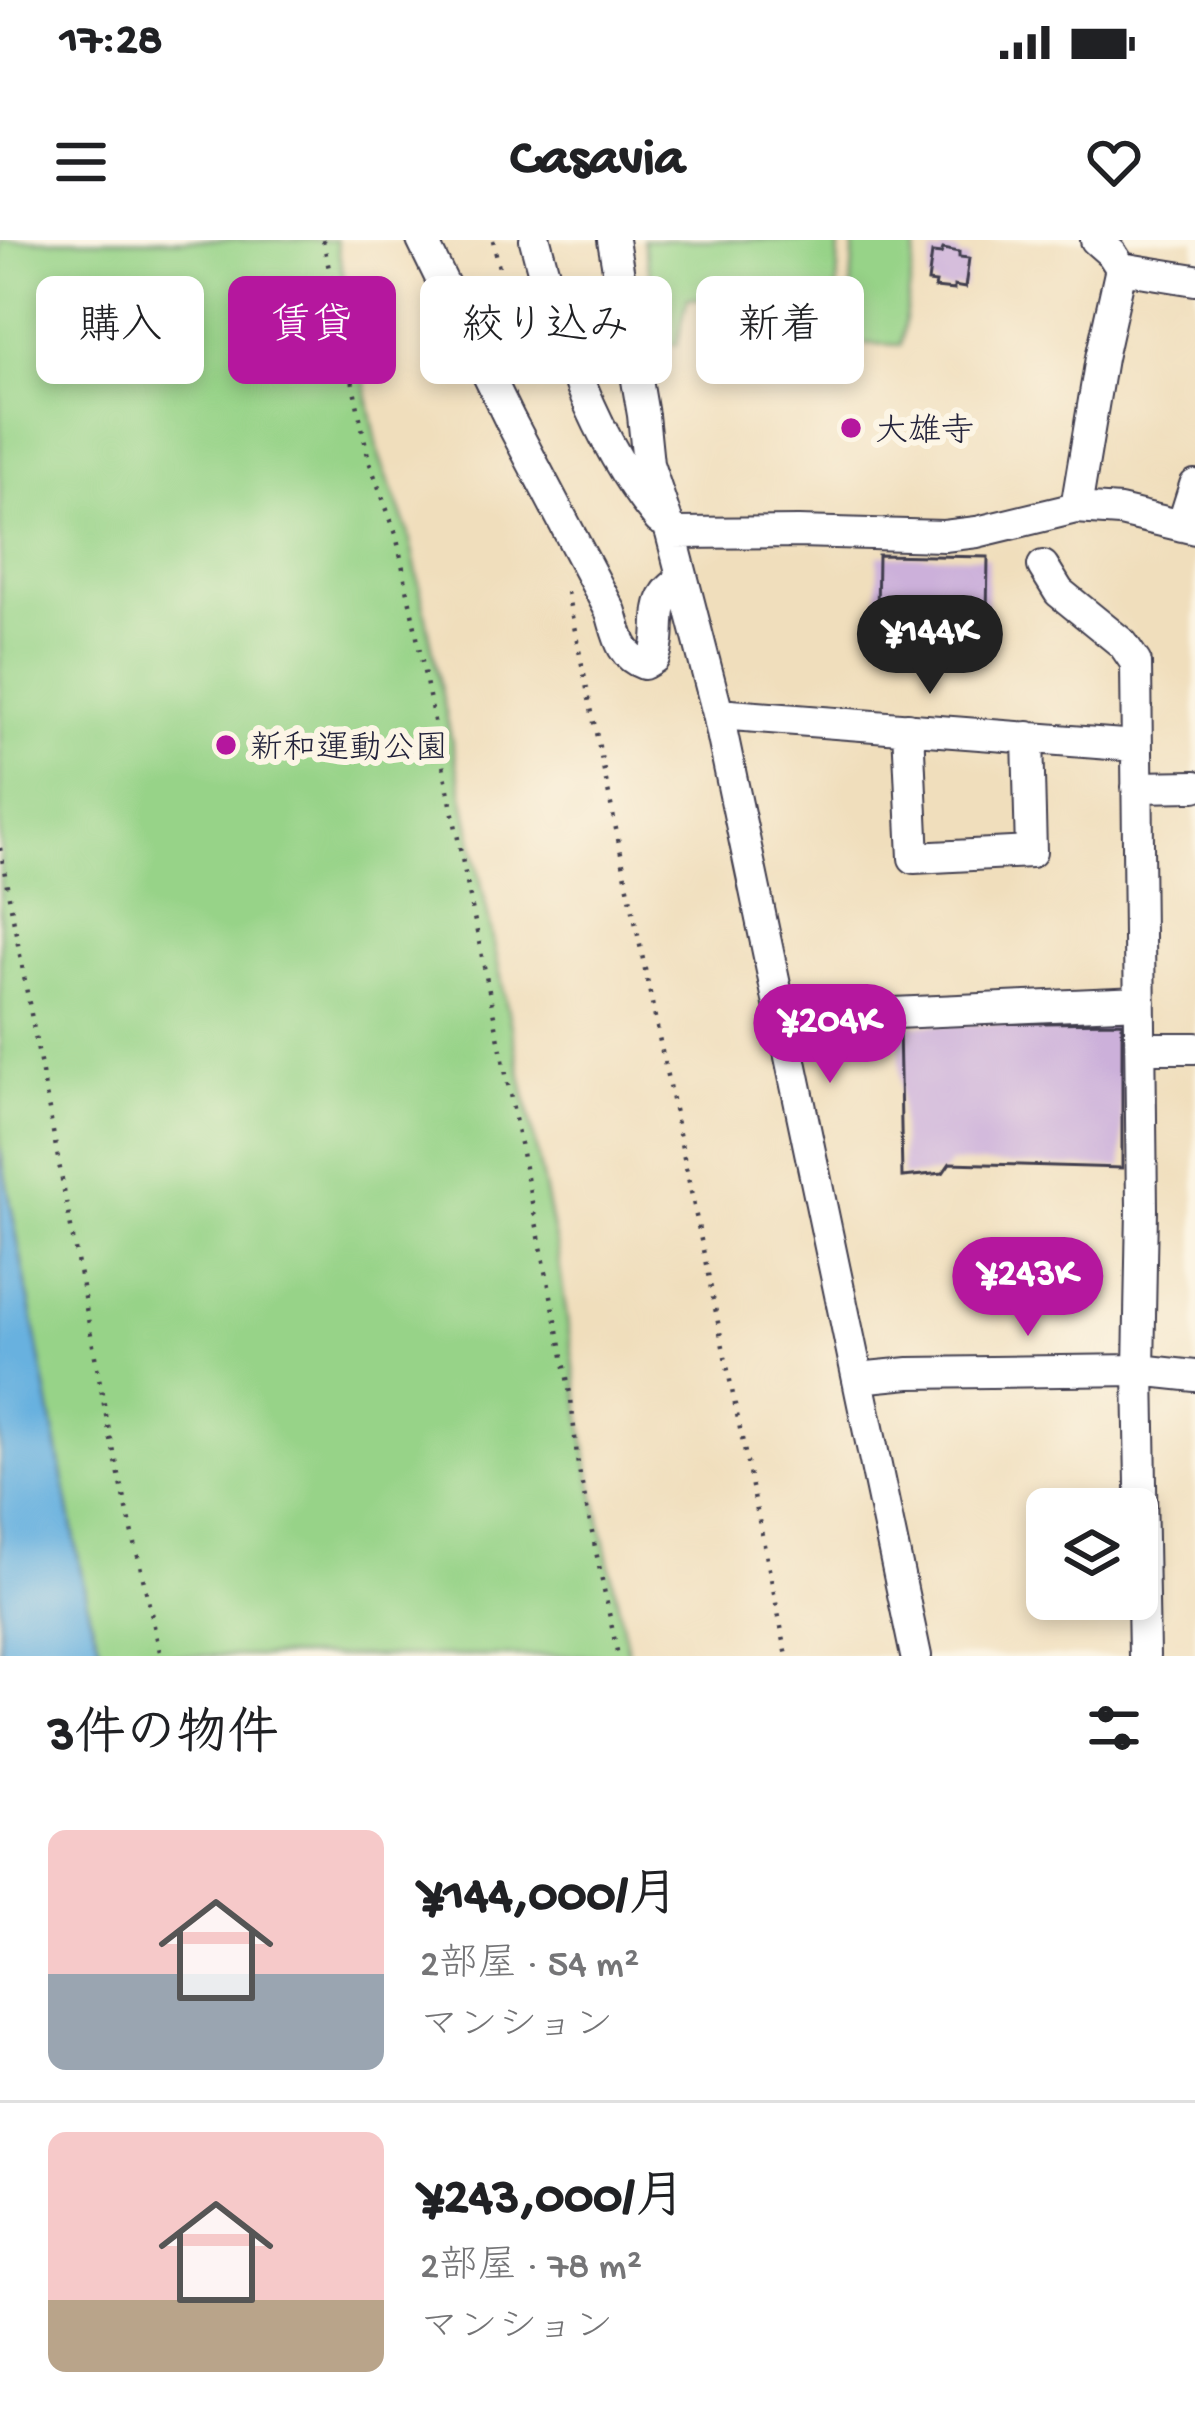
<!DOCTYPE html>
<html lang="ja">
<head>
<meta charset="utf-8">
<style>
  body { margin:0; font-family:"Gochi Hand","Klee One",sans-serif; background:#f6f6f6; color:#202124; height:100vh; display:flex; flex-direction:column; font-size:45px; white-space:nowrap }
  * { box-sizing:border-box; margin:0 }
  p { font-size:39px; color:#757577 }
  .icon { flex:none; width:66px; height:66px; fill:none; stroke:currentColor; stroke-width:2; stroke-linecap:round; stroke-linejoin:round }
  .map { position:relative; height:1416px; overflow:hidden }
  .sheet { display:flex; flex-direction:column; background:#fff; flex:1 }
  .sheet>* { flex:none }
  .hud { position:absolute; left:36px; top:36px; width:1125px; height:108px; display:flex; gap:24px }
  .controls { position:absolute; left:1026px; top:1248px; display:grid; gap:24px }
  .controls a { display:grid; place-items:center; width:132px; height:132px; border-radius:18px; background:#fff; box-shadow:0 6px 18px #0003; font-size:60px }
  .price { position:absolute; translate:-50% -102px; padding:0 27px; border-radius:42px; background:#b5179e; color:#fff; font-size:39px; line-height:78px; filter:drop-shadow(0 3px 6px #0008) }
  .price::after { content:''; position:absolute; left:50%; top:72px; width:36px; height:27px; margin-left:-18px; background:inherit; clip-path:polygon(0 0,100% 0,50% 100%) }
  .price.current { background:#222; color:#fff }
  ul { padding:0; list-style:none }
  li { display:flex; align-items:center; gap:36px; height:300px; padding:0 48px }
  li+li { border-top:3px solid #e0e0e0 }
  li span { display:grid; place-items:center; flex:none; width:336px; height:240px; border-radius:18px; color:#555 }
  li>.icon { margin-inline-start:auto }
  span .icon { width:144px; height:144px; fill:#fffc; stroke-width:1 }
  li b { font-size:51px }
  h2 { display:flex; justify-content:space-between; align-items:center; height:144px; padding:0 48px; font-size:51px }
  .tag { padding:0 42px; border-radius:18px; background:#fff; box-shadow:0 6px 18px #0003; font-size:42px; line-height:108px }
  .tag.current { background:#b5179e; color:#fff }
  .status { display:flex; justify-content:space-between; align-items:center; height:84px; padding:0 60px; background:#fff; direction:ltr }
  .status svg { height:33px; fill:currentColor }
  header { display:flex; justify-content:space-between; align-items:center; height:156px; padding:0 48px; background:#fff; font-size:54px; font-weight:800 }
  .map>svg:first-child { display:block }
  .green { fill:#97d388; stroke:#5c7a62; stroke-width:3 }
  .water { fill:#67b1df; stroke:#446a8d; stroke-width:3 }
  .building { fill:#ccb0da }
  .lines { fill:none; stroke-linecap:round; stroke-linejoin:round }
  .minor-casing { stroke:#413e4e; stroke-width:34 }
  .path { stroke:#413e4e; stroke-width:4.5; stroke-dasharray:3 9; stroke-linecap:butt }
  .minor { stroke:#fff; stroke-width:30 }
  .poi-dot { fill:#b5179e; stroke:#fcf5e5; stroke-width:4.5 }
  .labels { text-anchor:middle; stroke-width:12; stroke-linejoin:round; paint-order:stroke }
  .poi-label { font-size:33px; fill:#22223b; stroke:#fcf5e5; text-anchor:start }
</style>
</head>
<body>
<div class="status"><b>17:28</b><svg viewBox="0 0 49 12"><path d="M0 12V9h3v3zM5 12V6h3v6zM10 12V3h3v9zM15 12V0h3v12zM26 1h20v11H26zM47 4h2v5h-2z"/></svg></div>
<header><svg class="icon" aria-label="menu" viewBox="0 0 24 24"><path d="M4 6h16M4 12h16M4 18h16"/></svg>Casavia<svg class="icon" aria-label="heart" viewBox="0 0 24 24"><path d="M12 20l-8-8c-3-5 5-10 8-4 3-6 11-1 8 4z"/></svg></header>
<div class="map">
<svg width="1195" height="1416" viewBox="0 0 1195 1416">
  <rect width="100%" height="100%" fill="#fcf5e5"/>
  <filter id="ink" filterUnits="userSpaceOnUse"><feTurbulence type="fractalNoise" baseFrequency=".00833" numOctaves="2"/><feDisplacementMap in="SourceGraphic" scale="24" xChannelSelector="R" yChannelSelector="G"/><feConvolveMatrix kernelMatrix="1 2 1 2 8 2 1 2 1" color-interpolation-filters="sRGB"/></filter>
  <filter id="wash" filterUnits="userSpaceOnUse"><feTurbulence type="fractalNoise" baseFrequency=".004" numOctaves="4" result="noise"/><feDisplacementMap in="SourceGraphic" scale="48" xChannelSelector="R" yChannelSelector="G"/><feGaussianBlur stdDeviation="2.7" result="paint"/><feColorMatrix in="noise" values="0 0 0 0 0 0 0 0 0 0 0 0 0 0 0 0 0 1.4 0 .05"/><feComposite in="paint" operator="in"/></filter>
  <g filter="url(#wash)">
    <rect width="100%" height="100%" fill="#f0debc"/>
    <!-- green -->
    <path class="green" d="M 0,0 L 336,0 L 380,218 L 408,291 L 497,719 L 557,1010 L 588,1223 L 629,1416 L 103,1416 L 89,1373 L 0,908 Z
      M 643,0 L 839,0 L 836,73 L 688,58 L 677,105 L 664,102 Z
      M 854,0 L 917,0 L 901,105 L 848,103 Z"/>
    <!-- water -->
    <path class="water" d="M 0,908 L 89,1373 L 103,1416 L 0,1416 Z"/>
    <g id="blocks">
      <!-- building -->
      <path class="building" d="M 943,9 L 959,12 L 959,17 L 969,18 L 965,48 L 954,46 L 954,50 L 935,48 L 936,43 L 928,42 L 932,13 L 941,14 Z
        M 878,315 L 988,317 L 987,377 L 877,375 Z
        M 1122,782 L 1122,928 L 950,923 L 943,933 L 902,937 L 899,785 Z"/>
    </g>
  </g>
  <g filter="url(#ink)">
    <use href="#blocks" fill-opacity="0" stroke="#413e4e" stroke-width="3"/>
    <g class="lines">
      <!-- minor casing -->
      <g class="minor-casing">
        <path id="minor" d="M 422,0 L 510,180 L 611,372 C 618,395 620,416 644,424 L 654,418 C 663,396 654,370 666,354 C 670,347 677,344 682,339
          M 535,0 C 560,98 594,201 659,279
          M 613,0 L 643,175 L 648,224 L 671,293 L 718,474 L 916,1416
          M 1121,28 L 1195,40
          M 1076,268 L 1101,118 L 1121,28 L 1112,14 L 1096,0
          M 1182,286 L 1195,245
          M 671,293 L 798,292 L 944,296 L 977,292 L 1076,268 L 1120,271 L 1195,289
          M 1043,326 L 1059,352 L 1123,404 L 1136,423 L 1142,969 L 1139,1130 L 1144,1416
          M 718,474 L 1136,506
          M 908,488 L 914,618 L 1031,612 L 1028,497
          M 1137,547 L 1195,546
          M 782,778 L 1140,762
          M 1141,808 L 1195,808
          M 858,1138 L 909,1133 L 1139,1130 L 1195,1136"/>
      </g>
      <!-- path -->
      <path class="path" d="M 323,0 L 369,221 L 396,294 L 558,1090 L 571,1159 L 578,1226 L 618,1416
        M 493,0 L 523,141
        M 567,352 L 787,1416
        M 0,608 L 109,1191 L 161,1416"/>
      <!-- minor -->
      <use href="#minor" class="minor"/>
    </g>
  </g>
  <!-- markers -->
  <g class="poi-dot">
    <circle cx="851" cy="188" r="12"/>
    <circle cx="226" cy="505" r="12"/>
  </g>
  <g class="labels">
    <!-- poi labels -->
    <g class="poi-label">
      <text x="875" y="200">大雄寺</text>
      <text x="250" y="517">新和運動公園</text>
    </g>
  </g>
</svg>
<div class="controls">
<a><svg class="icon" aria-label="layers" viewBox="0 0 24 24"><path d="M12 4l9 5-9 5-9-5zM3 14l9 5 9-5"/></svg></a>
</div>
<b class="price current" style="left:930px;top:457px">¥144K</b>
<b class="price" style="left:830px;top:846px">¥204K</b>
<b class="price" style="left:1028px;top:1099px">¥243K</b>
<div class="hud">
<a class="tag">購入</a>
<a class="tag current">賃貸</a>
<a class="tag">絞り込み</a>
<a class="tag">新着</a>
</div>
</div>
<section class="sheet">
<h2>3件の物件<svg class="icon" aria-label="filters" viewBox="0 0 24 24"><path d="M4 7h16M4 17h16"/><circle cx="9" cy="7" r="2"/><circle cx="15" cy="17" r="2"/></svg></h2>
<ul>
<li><span style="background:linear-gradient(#f6c9c9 60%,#9aa5b1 0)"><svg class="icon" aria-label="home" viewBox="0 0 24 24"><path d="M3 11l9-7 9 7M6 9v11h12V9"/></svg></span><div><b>¥144,000/月</b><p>2部屋 · 54 m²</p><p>マンション</p></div></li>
<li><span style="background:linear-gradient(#f6c9c9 70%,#b9a48a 0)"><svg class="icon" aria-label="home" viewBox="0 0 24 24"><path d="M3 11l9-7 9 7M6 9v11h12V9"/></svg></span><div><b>¥243,000/月</b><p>2部屋 · 78 m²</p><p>マンション</p></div></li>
</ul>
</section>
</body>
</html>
